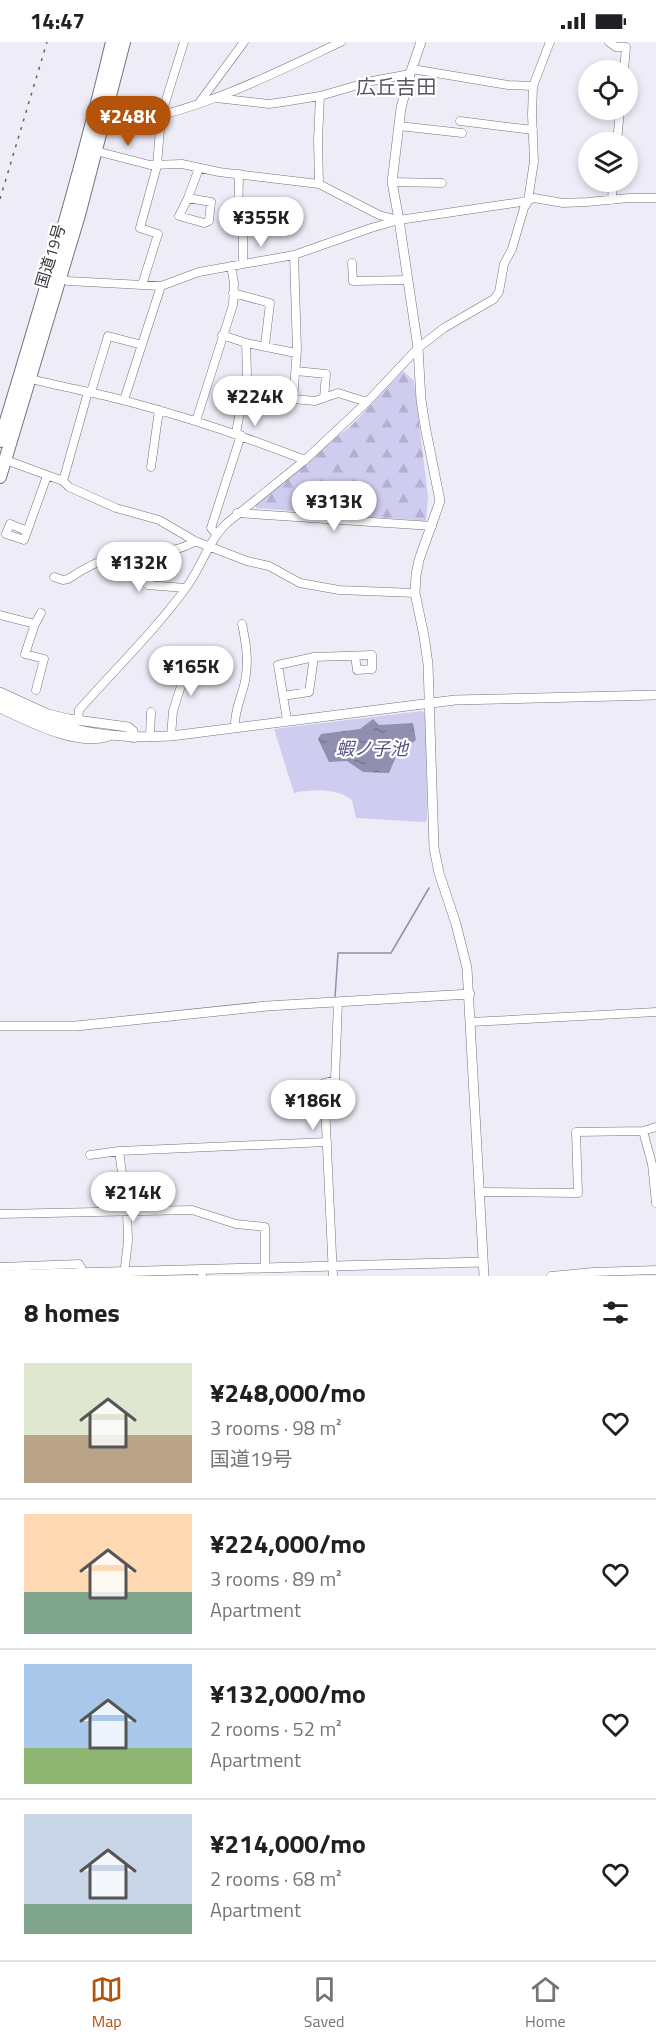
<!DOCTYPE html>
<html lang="en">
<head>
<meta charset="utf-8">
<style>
  body { margin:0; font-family:"Titillium Web","Noto Sans JP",sans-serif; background:#f6f6f6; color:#202124; height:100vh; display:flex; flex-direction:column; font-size:22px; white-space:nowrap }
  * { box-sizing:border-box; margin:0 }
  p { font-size:20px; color:#757577 }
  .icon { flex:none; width:33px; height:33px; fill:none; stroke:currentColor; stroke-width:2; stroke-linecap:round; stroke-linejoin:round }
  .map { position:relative; height:1234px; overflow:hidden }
  .side { display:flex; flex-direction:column; background:#fff; flex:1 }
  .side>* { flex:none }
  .tools { position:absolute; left:578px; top:18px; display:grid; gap:12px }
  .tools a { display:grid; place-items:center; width:60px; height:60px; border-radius:50%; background:#fff; box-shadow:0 3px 9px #0003; font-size:30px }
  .price { position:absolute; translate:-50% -51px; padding:0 14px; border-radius:21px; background:#fff; color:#222; font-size:20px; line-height:39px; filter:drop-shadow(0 2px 3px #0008) }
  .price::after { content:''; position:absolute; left:50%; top:36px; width:18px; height:14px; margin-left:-9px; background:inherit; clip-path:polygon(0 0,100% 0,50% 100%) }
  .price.selected { background:#b45309; color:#fff }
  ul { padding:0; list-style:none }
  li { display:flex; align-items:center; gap:18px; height:150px; padding:0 24px }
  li+li { border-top:2px solid #e0e0e0 }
  li span { display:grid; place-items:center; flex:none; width:168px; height:120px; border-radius:0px; color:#555 }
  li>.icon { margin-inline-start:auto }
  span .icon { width:72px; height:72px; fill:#fffc; stroke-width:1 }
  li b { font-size:26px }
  h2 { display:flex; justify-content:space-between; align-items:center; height:72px; padding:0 24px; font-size:26px }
  .status { display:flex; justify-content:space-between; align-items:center; height:42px; padding:0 30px; background:#fff; direction:ltr }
  .status svg { height:16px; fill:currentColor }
  .tab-bar { display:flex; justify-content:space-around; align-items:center; height:84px; border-top:2px solid #e0e0e0; background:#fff; font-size:16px; color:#757577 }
  .tab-bar a { display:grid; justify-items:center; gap:3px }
  .tab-bar .selected { color:#b45309 }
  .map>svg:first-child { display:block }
  .forest { fill:url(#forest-firs) }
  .park { fill:#ceccef }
  .water { fill:url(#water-ripples) }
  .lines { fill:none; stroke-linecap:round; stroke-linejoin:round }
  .stream { stroke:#918fb0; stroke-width:1.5 }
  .minor-casing { stroke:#73737d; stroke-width:9 }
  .tertiary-casing { stroke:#73737d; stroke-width:10 }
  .trunk-casing { stroke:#73737d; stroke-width:14 }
  .minor { stroke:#fff; stroke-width:8 }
  .tertiary { stroke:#fff; stroke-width:9 }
  .trunk { stroke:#fff; stroke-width:12 }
  .rail { stroke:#636268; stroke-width:1.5; stroke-dasharray:3 6; stroke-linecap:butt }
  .labels { text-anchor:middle; stroke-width:4.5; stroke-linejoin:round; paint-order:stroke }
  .street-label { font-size:16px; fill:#36363a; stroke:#fff }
  .water-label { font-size:18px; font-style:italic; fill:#555081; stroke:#fff }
  .quarter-label { font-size:20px; fill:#56565f; stroke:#fff }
</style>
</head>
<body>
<div class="status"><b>14:47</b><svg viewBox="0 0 49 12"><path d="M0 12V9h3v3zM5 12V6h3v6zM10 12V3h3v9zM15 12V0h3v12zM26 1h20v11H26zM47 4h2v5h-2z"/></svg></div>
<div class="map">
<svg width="656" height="1234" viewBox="0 0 656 1234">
  <defs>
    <pattern id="forest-firs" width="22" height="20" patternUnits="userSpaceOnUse" patternTransform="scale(1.5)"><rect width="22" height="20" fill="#ceccef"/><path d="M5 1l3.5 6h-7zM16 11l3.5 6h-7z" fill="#b2b0ce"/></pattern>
    <pattern id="water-ripples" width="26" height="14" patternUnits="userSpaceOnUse" patternTransform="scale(1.5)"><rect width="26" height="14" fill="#918fb0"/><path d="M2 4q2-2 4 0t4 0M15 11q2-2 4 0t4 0" fill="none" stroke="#777690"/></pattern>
  </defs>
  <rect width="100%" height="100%" fill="#edecf7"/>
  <!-- forest -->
  <path class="forest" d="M 403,329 L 414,339 L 428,455 L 426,479 L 256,466 L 256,456 L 350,385 Z"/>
  <!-- park -->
  <path class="park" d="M 422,669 L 426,672 L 427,778 L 425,780 L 356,776 L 352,758 C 338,746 312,747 294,751 L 274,687 Z"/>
  <!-- water -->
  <path class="water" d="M 373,677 L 379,683 L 413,681 L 416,698 L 397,712 L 389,731 L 363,730 L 347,719 L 329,720 L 318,697 L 321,692 L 360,687 Z"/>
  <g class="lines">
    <!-- stream -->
    <path class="stream" d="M 335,955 L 338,911 L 391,911 L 429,846"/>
    <!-- minor casing -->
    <g class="minor-casing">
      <path id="minor" d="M 609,0 L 616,5 L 626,5 L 624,28
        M 412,27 L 508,43 L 533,44
        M 216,56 L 269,62 L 283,60 L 320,54 L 372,39 L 410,32
        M 199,61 L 244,0
        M 460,79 L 533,88
        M 103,82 C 116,84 127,81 140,78 C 210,64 277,30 341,0
        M 399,84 L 462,91
        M 617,100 L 620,68
        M 92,108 L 150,123 L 182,122 L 219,130 L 319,142 L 379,173 L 398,178
        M 392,140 L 442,141
        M 319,142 L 318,98 L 320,54
        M 188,156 L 211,160 L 209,179 L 204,181 L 179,174 L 188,156 L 199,126
        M 612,158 L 613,140
        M 238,182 L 239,132
        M 294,213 L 297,308 L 293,357 L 315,359 L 338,351 L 367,360
        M 352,221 L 353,239 L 408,238
        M 243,222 L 243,184
        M 56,235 L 68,239 L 161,244 L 199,230 L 294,213 L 371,186 L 399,178 L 528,159 L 534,156 L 563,161 L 587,160 L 629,156 L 656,156
        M 142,243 L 158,192 L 140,186 L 157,124 L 161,74 L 184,0
        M 233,251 L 270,261 L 265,303
        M 222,293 L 246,301 L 296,311
        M 296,329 L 326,332 L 324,356
        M 28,336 C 60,345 94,350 126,359 C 187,375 246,395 305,418
        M 91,350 L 108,294 L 142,303
        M 124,358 L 161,244
        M 196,379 L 233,263 L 234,241 L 231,224
        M 236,391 L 247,332 L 246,301
        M 3,417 L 63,439 L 69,445 L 116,466 L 159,478 L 195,499 L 247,519 L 269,524 L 300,541 L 339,548 L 415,551
        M 151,425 L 159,368
        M 63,439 L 88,350
        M 237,471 L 432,484
        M 27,489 L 10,482 L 6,492 L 24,498 L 47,434
        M 216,492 L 211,486 L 241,393
        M 156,509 L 148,543 L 185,546
        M 54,535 L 63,538 L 68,537 C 83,527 103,517 120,512 C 146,506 171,515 195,499
        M 0,573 L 35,582 L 41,571
        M 35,582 L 25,612 L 44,617 L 36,648
        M 283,654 L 309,650 L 314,615
        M 78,678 L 79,668 C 115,627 156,588 188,543 C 202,523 209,498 227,481 L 305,418 L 367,360 L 418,306 L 444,286 L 494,257 L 499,250 L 504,222 L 512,207 L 524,166 L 528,159 L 534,119 L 532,73 L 533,44 L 550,0
        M 287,678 L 278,623 L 314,615 L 372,613 L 372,627 L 357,628 L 355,614
        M 235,685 C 234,668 242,655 245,639 C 249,619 246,601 242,582
        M 171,694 L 173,669 L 181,644 L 184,615
        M 150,695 L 151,670
        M 471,980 L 656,970
        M 643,1089 L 652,1122 L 656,1161
        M 119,1109 L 127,1168 L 128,1199 L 124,1233
        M 90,1113 L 119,1109 L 327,1100
        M 479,1150 L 578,1151 L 576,1090 L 643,1089 L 656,1085
        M 0,1172 L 192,1168 L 236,1182 L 265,1185 L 265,1226
        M 0,1225 L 79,1222 L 84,1231 L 80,1234
        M 202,1233 L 202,1234
        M 333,1234 L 324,1041 L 335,1038 L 338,960
        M 551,1234 L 593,1230 L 656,1228"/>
    </g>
    <!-- tertiary casing -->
    <g class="tertiary-casing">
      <path id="tertiary" d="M 421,0 L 410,32 L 401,66 L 392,140 L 399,178 L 418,306 L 421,358 L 425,384 L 440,459 L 419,518 L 416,533 L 415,551 L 424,594 L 428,622 L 434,806 L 439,831 L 456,882 L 467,926 L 484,1234
        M 0,650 L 48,672 L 69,677 L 128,685 L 133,689 L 134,696
        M 0,659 C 62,688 103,698 171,694 L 455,658 L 656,653
        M 0,666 C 30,680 77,705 109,694
        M 0,984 L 76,984 L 267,964 L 470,952
        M 0,1233 L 483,1220"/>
    </g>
    <!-- trunk casing -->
    <g class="trunk-casing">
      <path id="trunk" d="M 0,399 C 40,267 80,135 112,0
        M 0,435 L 79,173 L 124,0"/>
    </g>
    <!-- minor -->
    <use href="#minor" class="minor"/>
    <!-- tertiary -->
    <use href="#tertiary" class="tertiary"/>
    <!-- trunk -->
    <use href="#trunk" class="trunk"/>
    <!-- rail -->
    <path class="rail" d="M 0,157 L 47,0"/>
  </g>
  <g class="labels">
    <!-- street labels -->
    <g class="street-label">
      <text transform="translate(50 214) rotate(-73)" y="6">国道19号</text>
    </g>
    <!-- water labels -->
    <g class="water-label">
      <text x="372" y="713">蝦ノ子池</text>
    </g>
    <!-- quarter labels -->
    <g class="quarter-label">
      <text x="396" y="52">広丘吉田</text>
    </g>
  </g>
</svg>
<div class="tools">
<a><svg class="icon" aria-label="locate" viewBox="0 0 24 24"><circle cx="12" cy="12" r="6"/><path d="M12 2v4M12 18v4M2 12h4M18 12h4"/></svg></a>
<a><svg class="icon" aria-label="layers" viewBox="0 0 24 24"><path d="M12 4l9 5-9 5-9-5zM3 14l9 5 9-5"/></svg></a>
</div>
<b class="price selected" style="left:128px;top:105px">¥248K</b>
<b class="price" style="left:261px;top:206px">¥355K</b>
<b class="price" style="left:255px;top:385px">¥224K</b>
<b class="price" style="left:334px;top:490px">¥313K</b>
<b class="price" style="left:139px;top:551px">¥132K</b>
<b class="price" style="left:191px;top:655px">¥165K</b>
<b class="price" style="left:313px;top:1089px">¥186K</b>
<b class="price" style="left:133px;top:1181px">¥214K</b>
</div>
<section class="side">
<h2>8 homes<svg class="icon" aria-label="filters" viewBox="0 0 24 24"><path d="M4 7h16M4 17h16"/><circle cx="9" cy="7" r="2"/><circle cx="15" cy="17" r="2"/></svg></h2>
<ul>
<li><span style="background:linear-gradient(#dfe7d0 60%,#b9a48a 0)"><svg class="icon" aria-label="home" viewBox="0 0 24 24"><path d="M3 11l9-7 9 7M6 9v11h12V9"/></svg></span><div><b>¥248,000/mo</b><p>3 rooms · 98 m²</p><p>国道19号</p></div><svg class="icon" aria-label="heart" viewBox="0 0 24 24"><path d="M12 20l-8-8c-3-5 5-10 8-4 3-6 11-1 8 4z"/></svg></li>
<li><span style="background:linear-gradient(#ffd9b3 65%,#7fa58c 0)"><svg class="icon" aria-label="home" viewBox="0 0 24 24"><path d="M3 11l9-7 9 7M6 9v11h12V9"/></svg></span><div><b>¥224,000/mo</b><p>3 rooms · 89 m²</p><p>Apartment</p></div><svg class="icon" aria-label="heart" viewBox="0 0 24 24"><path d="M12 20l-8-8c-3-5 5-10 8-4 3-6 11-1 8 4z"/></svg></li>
<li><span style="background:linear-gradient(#a9c7e8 70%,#8fb573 0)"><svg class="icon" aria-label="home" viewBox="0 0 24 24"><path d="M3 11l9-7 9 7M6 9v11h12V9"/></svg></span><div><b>¥132,000/mo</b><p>2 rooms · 52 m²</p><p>Apartment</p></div><svg class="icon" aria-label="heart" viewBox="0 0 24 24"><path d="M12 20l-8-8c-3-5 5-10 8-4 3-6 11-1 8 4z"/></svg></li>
<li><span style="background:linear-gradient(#c9d6e8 75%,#7fa58c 0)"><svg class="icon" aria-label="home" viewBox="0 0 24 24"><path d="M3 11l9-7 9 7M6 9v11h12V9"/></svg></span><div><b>¥214,000/mo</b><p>2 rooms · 68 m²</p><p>Apartment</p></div><svg class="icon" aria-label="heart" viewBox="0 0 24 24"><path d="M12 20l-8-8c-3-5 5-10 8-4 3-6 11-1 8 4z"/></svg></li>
</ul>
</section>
<nav class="tab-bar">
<a class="selected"><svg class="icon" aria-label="map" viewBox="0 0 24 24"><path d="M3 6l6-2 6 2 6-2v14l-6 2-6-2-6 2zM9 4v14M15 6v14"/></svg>Map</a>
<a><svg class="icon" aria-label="saved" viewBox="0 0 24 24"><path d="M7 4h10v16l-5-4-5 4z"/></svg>Saved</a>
<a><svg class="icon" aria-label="home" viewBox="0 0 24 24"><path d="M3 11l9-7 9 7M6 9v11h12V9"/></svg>Home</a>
</nav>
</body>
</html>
